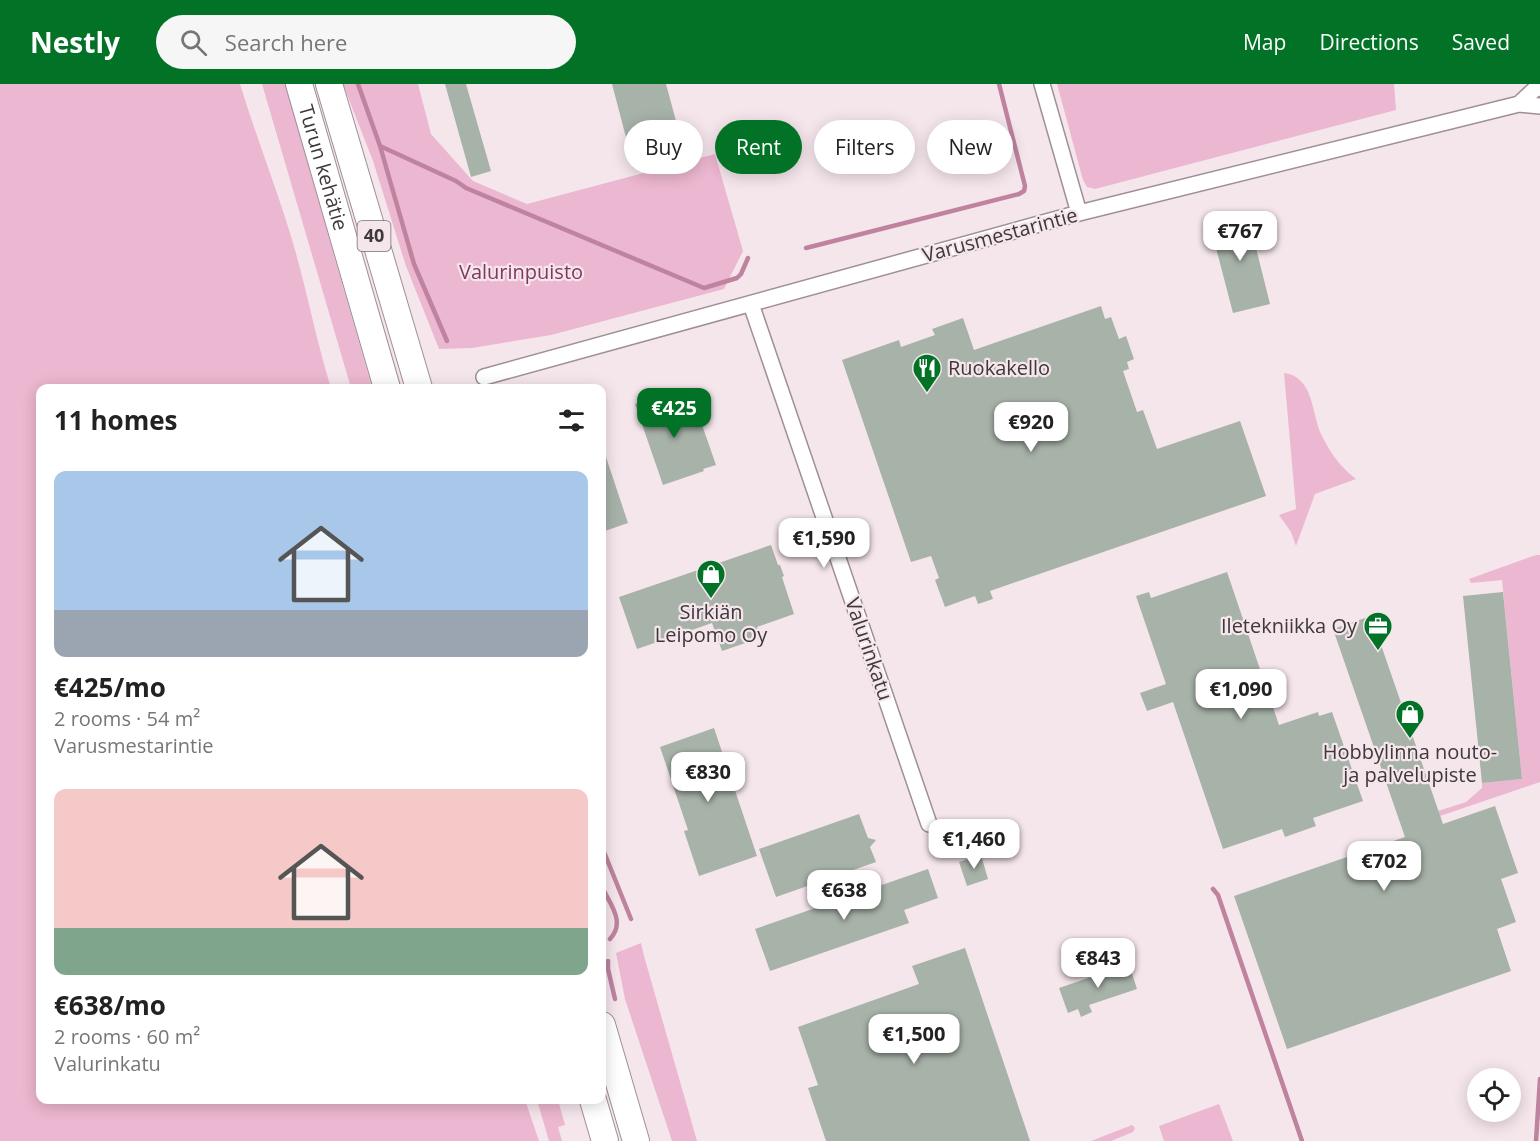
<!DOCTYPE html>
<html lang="en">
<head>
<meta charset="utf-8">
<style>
  body { margin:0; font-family:"Open Sans",sans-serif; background:#f6f6f6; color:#222; height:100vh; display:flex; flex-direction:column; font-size:22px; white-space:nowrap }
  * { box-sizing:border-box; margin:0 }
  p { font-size:20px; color:#767676 }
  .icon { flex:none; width:33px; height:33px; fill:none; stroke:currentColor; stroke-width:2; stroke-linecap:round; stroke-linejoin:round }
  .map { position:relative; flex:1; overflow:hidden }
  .side { position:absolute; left:36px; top:300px; width:570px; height:720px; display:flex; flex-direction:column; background:#fff; border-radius:12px; box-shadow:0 3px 15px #0003 }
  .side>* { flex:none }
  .hud { position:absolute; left:624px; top:36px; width:570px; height:54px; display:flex; gap:12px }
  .fabs { position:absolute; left:1467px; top:984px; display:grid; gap:12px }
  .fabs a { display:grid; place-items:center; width:54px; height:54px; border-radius:50%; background:#fff; box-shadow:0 3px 15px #0003; font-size:30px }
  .price { position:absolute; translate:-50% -51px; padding:0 14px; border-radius:12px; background:#fff; color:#222; font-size:20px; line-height:39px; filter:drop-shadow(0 2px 3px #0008) }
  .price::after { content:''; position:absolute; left:50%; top:36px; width:18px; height:14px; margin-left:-9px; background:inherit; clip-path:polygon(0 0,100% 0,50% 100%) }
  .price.current { background:#027326; color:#fff }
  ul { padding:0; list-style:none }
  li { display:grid; align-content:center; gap:12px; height:318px; padding:0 18px }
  li span { display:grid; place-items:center; height:186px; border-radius:12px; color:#555 }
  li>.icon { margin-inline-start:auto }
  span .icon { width:108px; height:108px; fill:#fffc; stroke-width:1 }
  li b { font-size:26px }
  h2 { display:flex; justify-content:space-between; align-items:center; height:72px; padding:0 18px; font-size:26px }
  .tag { padding:0 21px; border-radius:27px; background:#fff; box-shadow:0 3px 15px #0003; font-size:21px; line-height:54px }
  .tag.current { background:#027326; color:#fff }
  header { display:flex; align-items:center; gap:36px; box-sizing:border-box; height:84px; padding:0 30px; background:#027326; color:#fff }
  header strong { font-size:28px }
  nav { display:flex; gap:33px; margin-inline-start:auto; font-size:21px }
  .search { width:420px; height:54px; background:#f6f6f6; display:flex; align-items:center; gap:15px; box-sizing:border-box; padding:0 21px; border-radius:33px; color:#767676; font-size:22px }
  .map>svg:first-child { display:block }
  .green { fill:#ecb7d0 }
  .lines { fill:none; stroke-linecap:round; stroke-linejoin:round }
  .stream { stroke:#bf83a0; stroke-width:4.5 }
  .building { fill:#a7b2a8 }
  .street-casing { stroke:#9e9097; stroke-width:18 }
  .highway-casing { stroke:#9e9097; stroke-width:28 }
  .street { stroke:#fff; stroke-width:15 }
  .highway { stroke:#fff; stroke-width:26 }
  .labels { text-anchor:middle; stroke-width:4.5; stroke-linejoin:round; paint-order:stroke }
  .shield { fill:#f5e6ec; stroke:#756c70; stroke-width:1.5 }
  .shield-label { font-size:18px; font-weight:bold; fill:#3e383b }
  .street-label { font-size:20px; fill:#3e383b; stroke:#f5e6ec }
  .park-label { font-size:20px; fill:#81375f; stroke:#f5e6ec }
  .poi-label { font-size:20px; fill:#3e383b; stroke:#f5e6ec }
</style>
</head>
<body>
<header>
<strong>Nestly</strong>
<div class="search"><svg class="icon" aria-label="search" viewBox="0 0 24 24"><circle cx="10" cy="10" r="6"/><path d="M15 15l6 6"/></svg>Search here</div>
<nav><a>Map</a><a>Directions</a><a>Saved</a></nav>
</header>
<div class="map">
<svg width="1540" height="1057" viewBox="0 0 1540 1057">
  <rect width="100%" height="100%" fill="#f5e6ec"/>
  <!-- green -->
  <path class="green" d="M 0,0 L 240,0 C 257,56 279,110 295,166 C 308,212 317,259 331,304 L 40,304 L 40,1016 L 525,1016 L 539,1057 L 0,1057 Z
    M 262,0 L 285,0 L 372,304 L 351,304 Z
    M 343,0 L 418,0 L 431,50 L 473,97 L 527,120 L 715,70 L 743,167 L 724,205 L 551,251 L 472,264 L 439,265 L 406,182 L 373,77 Z
    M 1057,0 L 1394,0 L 1396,26 L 1095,105 L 1087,103 L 1083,96 Z
    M 1284,289 C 1314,293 1311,328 1321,350 C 1329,367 1340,383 1356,395 L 1315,410 L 1296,462 L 1291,448 L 1279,431 L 1296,425 Z
    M 1536,471 L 1540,471 L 1540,698 L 1440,732 L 1438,727 L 1466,718 L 1482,704 L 1482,699 L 1522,695 L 1502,496 L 1471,499 L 1469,495 Z
    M 641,859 L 644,872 L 697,1057 L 672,1057 L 625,915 L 616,869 Z
    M 537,1016 L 558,1016 L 565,1041 L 558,1043 L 562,1057 L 549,1057 Z
    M 1219,1020 L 1233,1057 L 1164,1057 L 1159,1042 Z
    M 1132,1041 L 1135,1044 L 1133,1048 L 1111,1057 L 1091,1057 Z"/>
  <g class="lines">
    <!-- stream -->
    <path class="stream" d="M 358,0 L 380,62
      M 806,164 L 1019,110 L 1024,107 L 1025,102 L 999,0
      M 447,257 L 414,180 L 380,62 L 456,97 L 466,104 L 704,204 L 737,194 L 741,190 L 748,174
      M 602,763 L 631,835
      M 602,803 C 610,820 626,838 610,855
      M 1213,805 L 1218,811 L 1302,1057
      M 608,877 L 608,885 L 615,915
      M 1536,1057 L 1540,995"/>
  </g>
  <!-- building -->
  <path class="building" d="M 445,0 L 466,0 L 491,87 L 471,93 Z
    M 612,0 L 666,0 L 679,48 L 628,61 Z
    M 1247,128 L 1270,220 L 1233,229 L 1209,137 Z
    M 1101,222 L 1105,235 L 1111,233 L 1119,255 L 1126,252 L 1134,275 L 1127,278 L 1129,285 L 1123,287 L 1137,328 L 1143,326 L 1157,365 L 1240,337 L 1266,412 L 990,507 L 993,515 L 978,520 L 975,512 L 945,523 L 935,496 L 939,494 L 931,472 L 911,478 L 842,276 L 899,256 L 901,263 L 935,251 L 932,245 L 963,234 L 974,266 Z
    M 676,306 L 689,342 L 701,338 L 716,381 L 703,385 L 704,387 L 663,401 L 635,320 Z
    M 602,367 L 604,367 L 628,439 L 602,448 Z
    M 771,461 L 778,481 L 780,481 L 784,492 L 782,493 L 794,530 L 757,543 L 760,554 L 722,567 L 712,539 L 637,565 L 619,513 Z
    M 1227,488 L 1279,641 L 1318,628 L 1319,632 L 1332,628 L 1363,717 L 1313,734 L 1316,742 L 1285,753 L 1282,745 L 1223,765 L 1173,618 L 1147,627 L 1140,609 L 1166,600 L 1136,512 L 1149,508 L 1151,514 Z
    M 1503,508 L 1522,695 L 1482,699 L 1463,512 Z
    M 1371,532 L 1443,740 L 1495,722 L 1518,789 L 1501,795 L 1516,838 L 1497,845 L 1511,887 L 1287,965 L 1234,812 L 1405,753 L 1333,545 Z
    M 714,644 L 757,772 L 699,792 L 684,747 L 688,746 L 660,663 Z
    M 859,730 L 868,754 L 876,756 L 870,763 L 876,778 L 776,813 L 759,765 Z
    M 981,771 L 988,795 L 967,802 L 959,778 Z
    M 928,785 L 938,814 L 904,826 L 909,839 L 770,887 L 755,845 Z
    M 965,864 L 1030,1057 L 826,1057 L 808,1004 L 818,1001 L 798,943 L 919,900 L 912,882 Z
    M 1129,880 L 1137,905 L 1089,921 L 1092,928 L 1081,933 L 1078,925 L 1068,929 L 1059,904 Z"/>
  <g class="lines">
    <!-- street casing -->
    <g class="street-casing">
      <path id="street" d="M 1042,0 L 1079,129
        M 1519,20 L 1535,5 L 1540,4
        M 751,220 L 929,740
        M 484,293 L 1079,129 L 1519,20 L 1540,22"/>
    </g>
    <!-- highway casing -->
    <g class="highway-casing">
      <g id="highway">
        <path id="s1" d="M 299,0 L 387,304"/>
        <path d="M 329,0 L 419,304"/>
        <path d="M 602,941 L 636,1057"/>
        <path d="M 593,1016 L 605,1057"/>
      </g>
    </g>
    <!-- street -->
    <use href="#street" class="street"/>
    <!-- highway -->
    <use href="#highway" class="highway"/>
  </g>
  <!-- icons -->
  <defs>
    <g id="restaurant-pin" transform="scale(1.5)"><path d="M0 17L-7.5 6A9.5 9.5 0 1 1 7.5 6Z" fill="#027326" stroke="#f5e6ec"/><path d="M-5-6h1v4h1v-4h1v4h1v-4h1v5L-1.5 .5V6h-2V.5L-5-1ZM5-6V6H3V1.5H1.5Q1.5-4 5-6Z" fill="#fff"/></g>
    <g id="shop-pin" transform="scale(1.5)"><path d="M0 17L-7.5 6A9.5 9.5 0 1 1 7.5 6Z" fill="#027326" stroke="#f5e6ec"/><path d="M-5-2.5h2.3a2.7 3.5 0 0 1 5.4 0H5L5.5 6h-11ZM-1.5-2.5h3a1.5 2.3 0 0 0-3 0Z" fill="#fff"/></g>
    <g id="office-pin" transform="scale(1.5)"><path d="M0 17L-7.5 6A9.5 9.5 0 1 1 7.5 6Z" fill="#027326" stroke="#f5e6ec"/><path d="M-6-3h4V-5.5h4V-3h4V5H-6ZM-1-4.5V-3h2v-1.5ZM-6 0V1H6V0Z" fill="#fff"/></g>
  </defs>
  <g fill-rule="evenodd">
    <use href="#restaurant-pin" x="927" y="284"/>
    <use href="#shop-pin" x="711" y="490"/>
    <use href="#office-pin" x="1378" y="542"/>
    <use href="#shop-pin" x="1410" y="630"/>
  </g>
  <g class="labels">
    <!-- shield labels -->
    <rect class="shield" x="357.5" y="137" width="33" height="30" rx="4.5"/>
    <g class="shield-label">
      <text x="374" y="158">40</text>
    </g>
    <!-- street labels -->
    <g class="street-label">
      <text dy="7" stroke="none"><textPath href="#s1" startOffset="87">Turun kehätie</textPath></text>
      <text transform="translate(1000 151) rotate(-15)" y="7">Varusmestarintie</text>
      <text transform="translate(869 565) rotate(71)" y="7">Valurinkatu</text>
    </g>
    <!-- park labels -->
    <g class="park-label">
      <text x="521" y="195">Valurinpuisto</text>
    </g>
    <!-- poi labels -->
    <g class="poi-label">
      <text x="948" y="291" text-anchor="start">Ruokakello</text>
      <text x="711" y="535">Sirkiän<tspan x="711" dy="23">Leipomo Oy</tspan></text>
      <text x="1357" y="549" text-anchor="end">Iletekniikka Oy</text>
      <text x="1410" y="675">Hobbylinna nouto-<tspan x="1410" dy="23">ja palvelupiste</tspan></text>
    </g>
  </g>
</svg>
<div class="fabs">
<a><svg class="icon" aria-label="locate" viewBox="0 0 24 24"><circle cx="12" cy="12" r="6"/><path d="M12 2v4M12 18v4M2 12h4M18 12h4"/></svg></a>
</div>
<b class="price" style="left:1240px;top:178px">€767</b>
<b class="price current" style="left:674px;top:355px">€425</b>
<b class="price" style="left:1031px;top:369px">€920</b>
<b class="price" style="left:824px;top:485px">€1,590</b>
<b class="price" style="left:1241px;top:636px">€1,090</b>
<b class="price" style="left:708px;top:719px">€830</b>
<b class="price" style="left:974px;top:786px">€1,460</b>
<b class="price" style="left:1384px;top:808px">€702</b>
<b class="price" style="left:844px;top:837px">€638</b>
<b class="price" style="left:1098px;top:905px">€843</b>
<b class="price" style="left:914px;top:981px">€1,500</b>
<div class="hud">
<a class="tag">Buy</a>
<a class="tag current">Rent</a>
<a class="tag">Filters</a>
<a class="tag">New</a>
</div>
<section class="side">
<h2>11 homes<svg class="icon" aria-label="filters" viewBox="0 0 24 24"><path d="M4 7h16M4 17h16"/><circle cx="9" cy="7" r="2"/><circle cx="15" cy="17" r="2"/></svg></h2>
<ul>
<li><span style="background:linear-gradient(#a9c7e8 75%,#9aa5b1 0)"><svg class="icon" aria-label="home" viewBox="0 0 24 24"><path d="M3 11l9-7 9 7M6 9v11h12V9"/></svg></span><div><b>€425/mo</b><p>2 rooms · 54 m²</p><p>Varusmestarintie</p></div></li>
<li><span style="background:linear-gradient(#f6c9c9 75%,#7fa58c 0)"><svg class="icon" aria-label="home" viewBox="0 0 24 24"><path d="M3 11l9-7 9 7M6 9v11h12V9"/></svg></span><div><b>€638/mo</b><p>2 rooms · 60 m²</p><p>Valurinkatu</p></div></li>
</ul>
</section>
</div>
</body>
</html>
